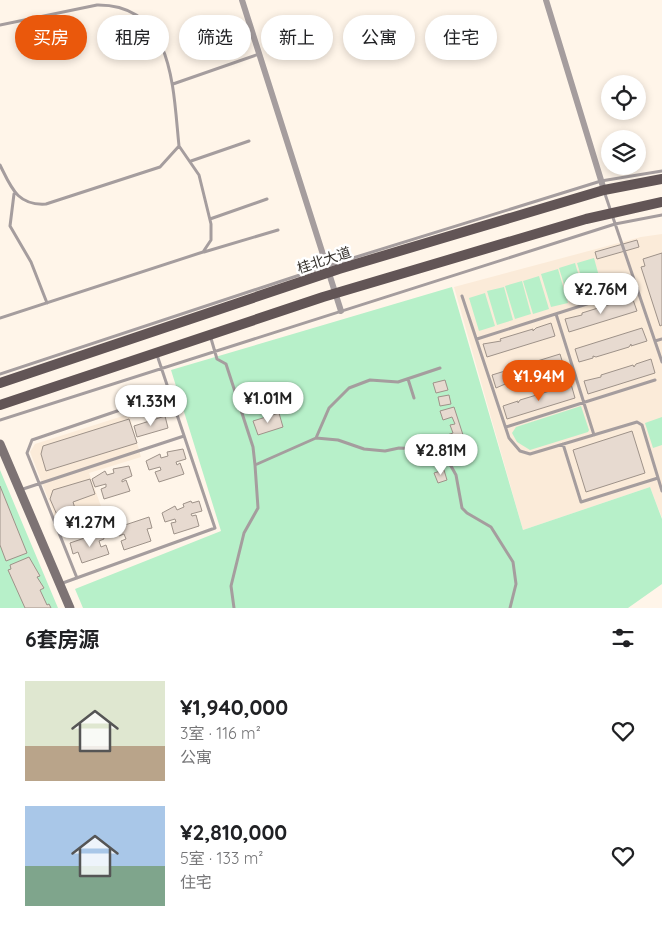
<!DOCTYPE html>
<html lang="zh">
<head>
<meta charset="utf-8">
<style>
  body { margin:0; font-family:Quicksand,"Noto Sans SC",sans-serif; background:#f6f6f6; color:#202124; height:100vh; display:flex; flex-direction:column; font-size:19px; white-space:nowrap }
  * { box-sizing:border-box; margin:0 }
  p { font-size:16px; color:#757577 }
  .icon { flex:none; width:28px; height:28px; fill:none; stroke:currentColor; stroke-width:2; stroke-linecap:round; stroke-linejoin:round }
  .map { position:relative; height:608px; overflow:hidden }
  .panel { display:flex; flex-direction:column; background:#fff; flex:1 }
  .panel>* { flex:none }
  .banner { position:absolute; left:15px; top:15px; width:632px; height:45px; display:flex; gap:10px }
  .controls { position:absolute; left:601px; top:75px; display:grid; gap:10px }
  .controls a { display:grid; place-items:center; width:45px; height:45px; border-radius:50%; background:#fff; box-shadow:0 2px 8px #0003; font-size:25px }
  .price { position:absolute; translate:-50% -42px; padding:0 11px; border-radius:18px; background:#fff; color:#222; font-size:16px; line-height:32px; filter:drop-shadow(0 1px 2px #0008) }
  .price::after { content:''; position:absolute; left:50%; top:30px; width:15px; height:11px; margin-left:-8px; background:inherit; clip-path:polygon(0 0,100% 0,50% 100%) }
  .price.selected { background:#ea580c; color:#fff }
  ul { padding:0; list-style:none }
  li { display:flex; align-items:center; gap:15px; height:125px; padding:0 25px }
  li span { display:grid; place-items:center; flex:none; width:140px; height:100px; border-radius:0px; color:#555 }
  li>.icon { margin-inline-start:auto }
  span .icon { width:60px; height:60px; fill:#fffc; stroke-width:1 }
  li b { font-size:21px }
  h2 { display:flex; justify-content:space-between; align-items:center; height:60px; padding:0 25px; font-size:21px }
  .chip { padding:0 18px; border-radius:22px; background:#fff; box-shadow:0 2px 8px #0003; font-size:18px; line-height:45px }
  .chip.selected { background:#ea580c; color:#fff }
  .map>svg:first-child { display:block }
  .built { fill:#fbebd9 }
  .green { fill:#b7f0c9 }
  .building { fill:#e7dad0; stroke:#9e9289 }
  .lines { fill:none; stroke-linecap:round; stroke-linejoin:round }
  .service { stroke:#a59d9e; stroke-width:3 }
  .minor { stroke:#a59d9e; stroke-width:6 }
  .secondary { stroke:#7d7374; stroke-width:9 }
  .primary { stroke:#625556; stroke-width:10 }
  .labels { text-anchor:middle; stroke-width:5; stroke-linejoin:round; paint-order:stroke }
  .street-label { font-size:14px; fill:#36322d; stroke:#fff }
</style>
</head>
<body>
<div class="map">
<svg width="662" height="608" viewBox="0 0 662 608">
  <rect width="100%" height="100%" fill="#fff5e9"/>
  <!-- built -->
  <path class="built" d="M 662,234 L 662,518 L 650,487 L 523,530 L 454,287 L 641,237 Z
    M 129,414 L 141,457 L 89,473 L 106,520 L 62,535 L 30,452 L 35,444 Z"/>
  <!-- green -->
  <path class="green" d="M 594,258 L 603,291 L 587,296 L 577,263 Z
    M 575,263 L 585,296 L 569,301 L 559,268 Z
    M 558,269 L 568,303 L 551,307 L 541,274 Z
    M 539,276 L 549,309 L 533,314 L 523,281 Z
    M 522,281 L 531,314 L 515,319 L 505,286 Z
    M 452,287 L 523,530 L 650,487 L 662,519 L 662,584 L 628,608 L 83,608 L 75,589 L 221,531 L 171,370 Z
    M 504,287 L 513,320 L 497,325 L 487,291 Z
    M 485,293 L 495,326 L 479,331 L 469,298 Z
    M 581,406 L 589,430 L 588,432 L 530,450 L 517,442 L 512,433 L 516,427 Z
    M 662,417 L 662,445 L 653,448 L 645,423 Z
    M 0,470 L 58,608 L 0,608 Z"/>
  <!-- building -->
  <path class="building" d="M 637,240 L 639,247 L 597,259 L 595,252 Z
    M 662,253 L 662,325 L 660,326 L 641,267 L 645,266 L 643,259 Z
    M 632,297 L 637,311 L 569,332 L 565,319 L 582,315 L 582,313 L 614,303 L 618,304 L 617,302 Z
    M 551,323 L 555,336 L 487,357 L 483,344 L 501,341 L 500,339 L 533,329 L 533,331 L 536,328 Z
    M 642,328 L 647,341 L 631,346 L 631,344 L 629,347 L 596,357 L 593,356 L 593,358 L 579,362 L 575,349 Z
    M 560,354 L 564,367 L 549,372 L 548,370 L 546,373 L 513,383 L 512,381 L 496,388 L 492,375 Z
    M 651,359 L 655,373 L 588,394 L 584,381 L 601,377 L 601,375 L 633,365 L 634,367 L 636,364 Z
    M 445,380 L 448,390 L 436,393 L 433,383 Z
    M 571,384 L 575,398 L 507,419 L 503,406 L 518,401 L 518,403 L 520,400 L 553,390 L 556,391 L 556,389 Z
    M 449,395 L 451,404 L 440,406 L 438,397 Z
    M 454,407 L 464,438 L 441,446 L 438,438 L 453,433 L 450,425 L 455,424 L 452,417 L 443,420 L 440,411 Z
    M 279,413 L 283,427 L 258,435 L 253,421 Z
    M 165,416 L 168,428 L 137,437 L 134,426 Z
    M 129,419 L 137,443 L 46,471 L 41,454 L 43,446 Z
    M 632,431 L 645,473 L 586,492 L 573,450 Z
    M 183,449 L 186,459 L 176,462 L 177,465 L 180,463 L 184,474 L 159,482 L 155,472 L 161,470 L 160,467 L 149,470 L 146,461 L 160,454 L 161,458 L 168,456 L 167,452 Z
    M 129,466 L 132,476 L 122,480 L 122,482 L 126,480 L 130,491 L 104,499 L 101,489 L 106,487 L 106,484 L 95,487 L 92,479 L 105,471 L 107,475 L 114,473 L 113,469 Z
    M 444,470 L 447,480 L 438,483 L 434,473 Z
    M 90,479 L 95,494 L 73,502 L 78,518 L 61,524 L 50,499 L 53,490 Z
    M 0,486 L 27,553 L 6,561 L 0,545 Z
    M 191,501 L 192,503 L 199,501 L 202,511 L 191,514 L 192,516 L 196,515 L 199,526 L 174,534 L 171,523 L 176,522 L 175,519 L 165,522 L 162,513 L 175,506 L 177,510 L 184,507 L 183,504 Z
    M 149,517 L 152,528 L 147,529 L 151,541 L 124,550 L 121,541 L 126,539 L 124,534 L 119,536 L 116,528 Z
    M 102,532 L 104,539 L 99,541 L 101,547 L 106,545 L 109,554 L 82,563 L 78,552 L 73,554 L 70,543 Z
    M 29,557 L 40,576 L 37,577 L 44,588 L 40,590 L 47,605 L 49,604 L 51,608 L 25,608 L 8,570 L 11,569 L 10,565 Z"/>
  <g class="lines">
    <!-- service -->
    <path class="service" d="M 0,25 L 97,5 C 174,4 173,89 179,146 L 160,167 L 46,204 C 17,206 11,187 0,165
      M 173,84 L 259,54
      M 191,161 L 249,141
      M 604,191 L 662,362
      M 14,194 L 10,226 L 31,262 L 47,303
      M 210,219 L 267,199
      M 204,252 L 278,230
      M 462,296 L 509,438 L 520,451 L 530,454 L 637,422 L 642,425 L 662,491
      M 556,314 L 594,435
      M 0,318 L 203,252 L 211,240 L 211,224 L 199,175 L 179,146
      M 210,335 L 217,359 L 226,364 L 253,447 L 255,465 L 316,438 L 338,440 L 364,449 L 385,451 L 399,448 L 422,449 L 443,460 L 451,466 L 456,475 L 462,508 L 467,513 L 491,527 L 513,562 L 516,584 L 510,608
      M 477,339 L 637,288
      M 655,341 L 662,339
      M 0,374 L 327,266 L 601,181 L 662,171
      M 408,379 L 414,398
      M 0,420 L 615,224 L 662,215
      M 506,427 L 655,380
      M 316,438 L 329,408 L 349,388 L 370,380 L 398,382 L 440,368
      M 563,444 L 581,502 L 658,478
      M 20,490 L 184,436
      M 77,578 L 27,453 L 32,440 L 170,393
      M 60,584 L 215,528 L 157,355
      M 234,608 L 231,586 L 244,533 L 258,508 L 255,465"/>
    <!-- minor -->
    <path class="minor" d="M 242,0 L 341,311
      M 546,0 L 604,190"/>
    <!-- secondary -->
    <path class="secondary" d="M 0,444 L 70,608"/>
    <!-- primary -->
    <path class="primary" d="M 0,383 L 339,269 L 604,190 L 662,179
      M 0,405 L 323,297 L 586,219 L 662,202"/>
  </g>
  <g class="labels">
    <!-- street labels -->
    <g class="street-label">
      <text transform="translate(324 260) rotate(-18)" y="5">桂北大道</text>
    </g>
  </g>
</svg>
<div class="controls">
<a><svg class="icon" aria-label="locate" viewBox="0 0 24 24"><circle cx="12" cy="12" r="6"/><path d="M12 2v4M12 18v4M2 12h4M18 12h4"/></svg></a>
<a><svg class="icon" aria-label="layers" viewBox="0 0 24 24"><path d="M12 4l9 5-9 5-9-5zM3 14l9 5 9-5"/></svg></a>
</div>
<b class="price" style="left:601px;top:315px">¥2.76M</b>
<b class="price selected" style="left:539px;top:402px">¥1.94M</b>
<b class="price" style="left:268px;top:424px">¥1.01M</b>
<b class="price" style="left:151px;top:427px">¥1.33M</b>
<b class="price" style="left:441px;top:476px">¥2.81M</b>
<b class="price" style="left:90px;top:548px">¥1.27M</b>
<div class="banner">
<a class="chip selected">买房</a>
<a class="chip">租房</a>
<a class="chip">筛选</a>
<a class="chip">新上</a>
<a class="chip">公寓</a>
<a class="chip">住宅</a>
</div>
</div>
<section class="panel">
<h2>6套房源<svg class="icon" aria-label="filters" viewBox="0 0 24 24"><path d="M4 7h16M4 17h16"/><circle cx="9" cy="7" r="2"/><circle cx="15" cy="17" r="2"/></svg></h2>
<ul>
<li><span style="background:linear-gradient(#dfe7d0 65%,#b9a48a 0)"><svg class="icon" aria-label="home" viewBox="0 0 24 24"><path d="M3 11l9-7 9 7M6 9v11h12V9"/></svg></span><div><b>¥1,940,000</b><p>3室 · 116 m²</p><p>公寓</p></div><svg class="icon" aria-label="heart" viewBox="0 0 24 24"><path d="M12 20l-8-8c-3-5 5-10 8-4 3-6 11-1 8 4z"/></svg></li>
<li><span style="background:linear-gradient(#a9c7e8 60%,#7fa58c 0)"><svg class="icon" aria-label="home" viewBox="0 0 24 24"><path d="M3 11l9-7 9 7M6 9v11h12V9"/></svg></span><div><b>¥2,810,000</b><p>5室 · 133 m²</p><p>住宅</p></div><svg class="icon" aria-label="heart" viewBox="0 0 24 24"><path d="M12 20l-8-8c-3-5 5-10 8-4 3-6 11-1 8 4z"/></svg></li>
</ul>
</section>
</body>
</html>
